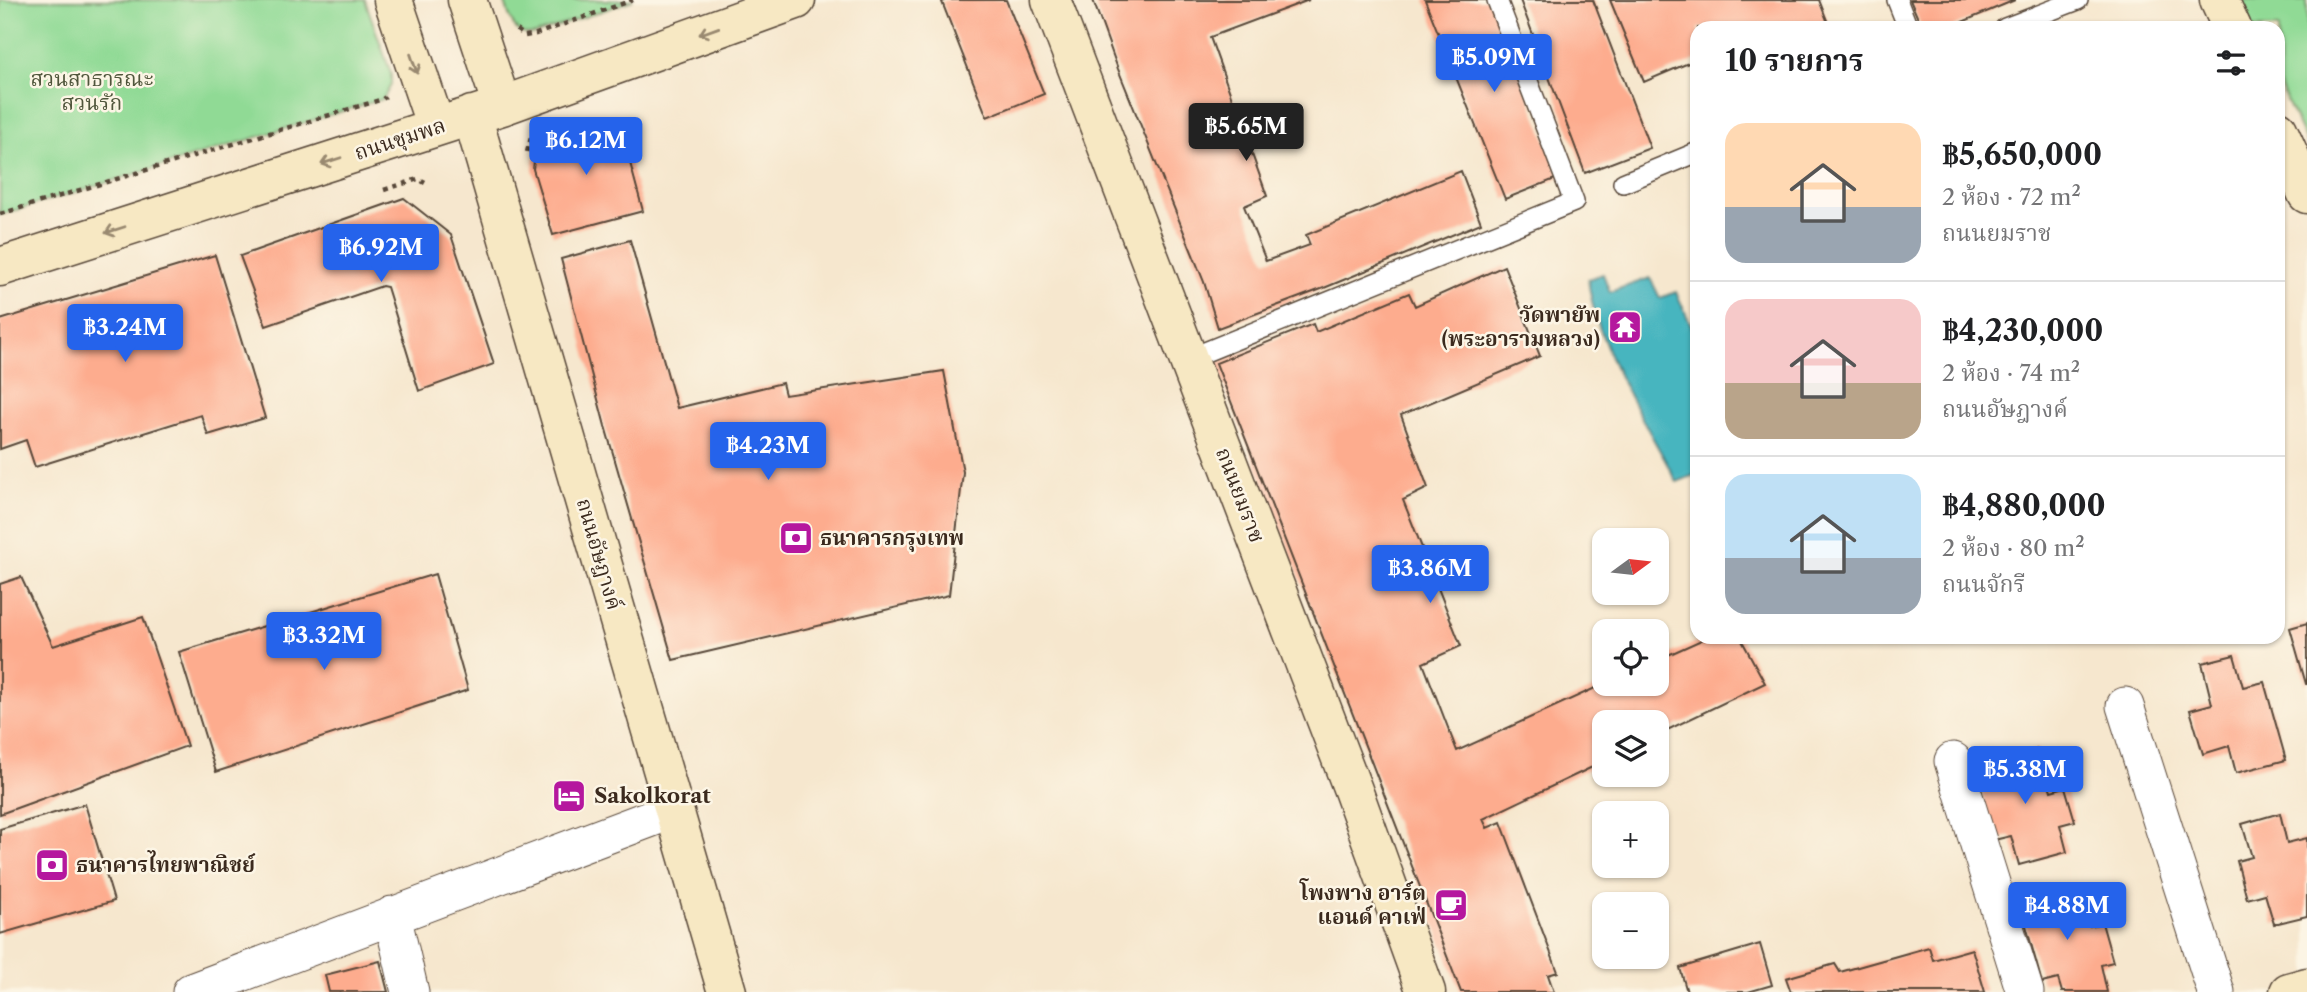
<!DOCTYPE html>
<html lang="th">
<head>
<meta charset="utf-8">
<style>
  body { margin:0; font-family:"Libre Caslon Text","Noto Serif Thai",serif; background:#f2f2f2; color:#202124; height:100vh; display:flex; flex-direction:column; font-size:26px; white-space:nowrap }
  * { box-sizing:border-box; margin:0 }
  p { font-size:23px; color:#757577 }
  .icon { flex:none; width:38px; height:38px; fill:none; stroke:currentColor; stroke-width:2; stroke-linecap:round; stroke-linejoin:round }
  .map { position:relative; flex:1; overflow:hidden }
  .sheet { position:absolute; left:1690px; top:21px; width:595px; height:623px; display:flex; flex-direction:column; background:#fff; border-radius:21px; box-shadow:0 2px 5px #0004 }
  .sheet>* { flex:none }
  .needle { width:46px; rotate:75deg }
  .tools { position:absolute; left:1592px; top:528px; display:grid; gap:14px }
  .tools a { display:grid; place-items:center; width:77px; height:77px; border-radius:14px; background:#fff; box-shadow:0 2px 5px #0004; font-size:35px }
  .price { position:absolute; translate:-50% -60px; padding:0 16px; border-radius:7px; background:#2563eb; color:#fff; font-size:23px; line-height:46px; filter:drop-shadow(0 2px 4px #0008) }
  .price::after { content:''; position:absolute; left:50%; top:42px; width:21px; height:16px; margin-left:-10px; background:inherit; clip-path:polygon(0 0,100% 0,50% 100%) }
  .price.selected { background:#222; color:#fff }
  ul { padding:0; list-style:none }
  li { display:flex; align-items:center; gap:21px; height:175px; padding:0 35px }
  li+li { border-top:2px solid #e0e0e0 }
  li span { display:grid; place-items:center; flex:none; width:196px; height:140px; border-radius:21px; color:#555 }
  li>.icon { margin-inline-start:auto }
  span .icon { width:84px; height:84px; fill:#fffc; stroke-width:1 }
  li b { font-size:30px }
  h2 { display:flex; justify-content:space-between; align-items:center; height:84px; padding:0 35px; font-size:30px }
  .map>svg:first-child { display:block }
  .green { fill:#90da95; stroke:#66825a; stroke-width:2 }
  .water { fill:#46b5bf; stroke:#40706e; stroke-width:2 }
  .building { fill:#fdac8e }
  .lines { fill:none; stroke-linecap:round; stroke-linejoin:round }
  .lane-casing { stroke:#574638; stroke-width:22 }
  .street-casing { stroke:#574638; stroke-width:39 }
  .secondary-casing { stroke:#574638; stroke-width:41 }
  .path { stroke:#574638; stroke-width:4.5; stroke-dasharray:5 5; stroke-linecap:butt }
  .lane { stroke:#fff; stroke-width:19 }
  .street { stroke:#fff; stroke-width:37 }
  .secondary { stroke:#f7e8c3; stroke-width:38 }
  .oneway { stroke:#998970 }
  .labels { text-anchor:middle; stroke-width:5; stroke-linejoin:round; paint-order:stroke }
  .park-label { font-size:21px; fill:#50563c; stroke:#fcf5e5 }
  .street-label { font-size:21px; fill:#3b2a1e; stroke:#fcf5e5 }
  .poi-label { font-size:21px; font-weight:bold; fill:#3b2a1e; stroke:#fcf5e5; text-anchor:start }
</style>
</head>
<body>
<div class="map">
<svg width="2307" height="992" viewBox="0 0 2307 992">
  <rect width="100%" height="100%" fill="#fcf5e5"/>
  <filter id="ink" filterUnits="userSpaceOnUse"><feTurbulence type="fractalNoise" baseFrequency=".0143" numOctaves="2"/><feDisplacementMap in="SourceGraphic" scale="14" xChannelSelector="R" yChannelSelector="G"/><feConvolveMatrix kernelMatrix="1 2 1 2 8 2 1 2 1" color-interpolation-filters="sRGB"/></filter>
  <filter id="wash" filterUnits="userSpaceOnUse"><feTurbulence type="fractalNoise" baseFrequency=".00686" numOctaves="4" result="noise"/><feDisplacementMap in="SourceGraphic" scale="28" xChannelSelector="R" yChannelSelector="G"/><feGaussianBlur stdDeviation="1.57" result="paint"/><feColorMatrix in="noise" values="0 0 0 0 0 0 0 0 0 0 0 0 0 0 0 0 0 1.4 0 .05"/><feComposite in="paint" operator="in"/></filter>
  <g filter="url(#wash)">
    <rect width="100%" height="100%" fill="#f6e7ce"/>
    <!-- green -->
    <path class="green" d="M 0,0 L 365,0 L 391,74 L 391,85 L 383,99 L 0,215 Z
      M 504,0 L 633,0 L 536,34 C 512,38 511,18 504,0 Z
      M 2239,0 L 2307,0 L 2307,144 L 2279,84 L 2278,28 L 2252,28 Z"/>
    <!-- water -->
    <path class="water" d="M 1603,274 L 1610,292 L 1650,278 L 1660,298 L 1676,292 L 1697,338 L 1697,474 L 1677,482 C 1644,419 1597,351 1588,279 Z"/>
    <g id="blocks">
      <!-- building -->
      <path class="building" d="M 946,0 L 1006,0 L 1044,94 L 987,117 L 942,2 Z
        M 1093,0 L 1309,0 L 1210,37 L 1267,196 L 1244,206 L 1266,261 L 1310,245 L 1306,235 L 1461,171 L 1481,223 L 1324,288 L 1218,328 L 1204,282 L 1118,69 Z
        M 1425,0 L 1491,0 L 1560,177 L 1505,199 Z
        M 1520,0 L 1593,0 L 1650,148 L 1585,173 Z
        M 1610,0 L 1819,0 L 1830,28 L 1698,28 L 1698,59 L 1644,82 Z
        M 1910,0 L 2015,0 L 1948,28 L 1922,28 Z
        M 618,118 L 643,211 L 553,235 L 533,169 L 535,154 L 550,137 Z
        M 404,198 L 451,235 L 494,364 L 419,391 L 387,287 L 382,286 L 266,326 L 240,256 Z
        M 630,240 L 677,408 L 782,383 L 785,395 L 944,371 L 963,472 L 949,595 L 673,660 L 605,426 L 561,259 Z
        M 215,255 L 265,418 L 208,435 L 201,415 L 35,467 L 26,440 L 0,449 L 0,320 Z
        M 1504,266 L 1540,356 L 1401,415 L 1428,488 L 1403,500 L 1461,646 L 1423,663 L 1457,751 L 1604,684 L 1657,684 L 1657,660 L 1708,637 L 1740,637 L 1765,683 L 1657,735 L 1657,723 L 1605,723 L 1605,761 L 1483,819 L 1487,828 L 1501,822 L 1558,972 L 1548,975 L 1554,992 L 1461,992 L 1216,363 L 1313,324 L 1316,332 L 1409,293 L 1415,306 Z
        M 435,574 L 468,690 L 216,772 L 179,652 Z
        M 21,577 L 53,646 L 143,617 L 187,746 L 0,814 L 0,584 Z
        M 2307,623 L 2307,684 L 2306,684 L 2290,628 Z
        M 2234,655 L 2243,687 L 2264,682 L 2286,760 L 2236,773 L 2229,746 L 2203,754 L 2190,710 L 2212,704 L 2202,663 Z
        M 2038,749 L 2051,791 L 2065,787 L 2075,821 L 2060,825 L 2067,852 L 2019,865 L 2011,836 L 1994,840 L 1975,767 Z
        M 85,804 L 114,901 L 0,934 L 0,829 Z
        M 2280,813 L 2287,843 L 2307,838 L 2307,916 L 2274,924 L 2265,894 L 2247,899 L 2237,861 L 2252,857 L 2242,824 Z
        M 2080,888 L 2090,926 L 2102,923 L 2113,962 L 2101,965 L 2107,992 L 2062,992 L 2058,979 L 2042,983 L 2020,904 Z
        M 1760,944 L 1772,985 L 1748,992 L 1687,992 L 1680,968 Z
        M 1929,947 L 1933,960 L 1972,949 L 1985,992 L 1791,992 L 1786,978 L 1835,964 L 1840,972 Z
        M 380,961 L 388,992 L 329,992 L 325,975 Z"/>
    </g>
  </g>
  <g filter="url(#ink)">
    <use href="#blocks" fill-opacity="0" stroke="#574638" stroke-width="2"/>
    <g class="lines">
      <!-- lane casing -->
      <g class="lane-casing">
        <path id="lane" d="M 1897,0 L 1908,28
          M 2005,28 L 2078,0
          M 1623,183 L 1698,152
          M 1188,359 L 1574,202 L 1497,0"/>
      </g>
      <!-- street casing -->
      <g class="street-casing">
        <path id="street" d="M 2125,706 L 2216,992
          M 1953,761 L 2025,992
          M 392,915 L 410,992
          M 191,992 L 673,810"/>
      </g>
      <!-- secondary casing -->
      <g class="secondary-casing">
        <path id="secondary" d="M 393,0 L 436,127
          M 467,0 L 502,106
          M 1051,0 L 1353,790 L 1426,992
          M 2219,0 L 2232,28
          M 472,115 L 727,992
          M 2278,130 L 2307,194
          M 0,267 L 502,106 L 796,0
          M 2289,992 L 2307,987"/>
      </g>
      <!-- path -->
      <path class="path" d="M 517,30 L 525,36 L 536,34 L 633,0
        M 527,152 L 532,134
        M 384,190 L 418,179 L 425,183
        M 0,214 L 383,99 L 385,97"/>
      <!-- lane -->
      <use href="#lane" class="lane"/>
      <!-- street -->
      <use href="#street" class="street"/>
      <!-- secondary -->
      <use href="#secondary" class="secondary"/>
    </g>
    <!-- one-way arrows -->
    <defs><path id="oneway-shaft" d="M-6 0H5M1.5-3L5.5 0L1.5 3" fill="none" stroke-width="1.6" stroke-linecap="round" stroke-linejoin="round" transform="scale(1.75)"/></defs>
    <g class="oneway">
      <use href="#oneway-shaft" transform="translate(709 31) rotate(160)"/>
      <use href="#oneway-shaft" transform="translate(414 64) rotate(71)"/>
      <use href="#oneway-shaft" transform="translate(331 161) rotate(162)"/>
      <use href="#oneway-shaft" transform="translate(115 230) rotate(162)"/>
    </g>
  </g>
  <!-- icons -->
  <defs>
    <g id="temple-square" transform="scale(1.75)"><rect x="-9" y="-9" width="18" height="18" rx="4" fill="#b5179e" stroke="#fcf5e5"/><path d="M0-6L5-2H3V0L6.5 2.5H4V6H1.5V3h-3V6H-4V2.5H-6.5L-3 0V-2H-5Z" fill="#fff"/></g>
    <g id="bank-square" transform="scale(1.75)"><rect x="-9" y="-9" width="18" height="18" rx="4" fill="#b5179e" stroke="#fcf5e5"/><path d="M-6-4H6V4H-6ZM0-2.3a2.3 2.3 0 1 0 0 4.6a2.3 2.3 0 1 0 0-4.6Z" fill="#fff"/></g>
    <g id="hotel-square" transform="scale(1.75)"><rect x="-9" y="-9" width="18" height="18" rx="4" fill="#b5179e" stroke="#fcf5e5"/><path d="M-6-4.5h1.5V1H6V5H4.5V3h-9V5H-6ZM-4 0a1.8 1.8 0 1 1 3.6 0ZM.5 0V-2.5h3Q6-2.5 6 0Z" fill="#fff"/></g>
    <g id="cafe-square" transform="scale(1.75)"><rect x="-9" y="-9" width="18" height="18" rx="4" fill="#b5179e" stroke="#fcf5e5"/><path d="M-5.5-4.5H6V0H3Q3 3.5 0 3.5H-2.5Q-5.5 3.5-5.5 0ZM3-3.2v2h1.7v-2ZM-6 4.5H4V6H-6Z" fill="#fff"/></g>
  </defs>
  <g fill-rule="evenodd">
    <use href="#temple-square" x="1625" y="327"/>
    <use href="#bank-square" x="796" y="538"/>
    <use href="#hotel-square" x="569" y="796"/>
    <use href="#bank-square" x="52" y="865"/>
    <use href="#cafe-square" x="1451" y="905"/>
  </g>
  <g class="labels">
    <!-- park labels -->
    <g class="park-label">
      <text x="92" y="86">สวนสาธารณะ<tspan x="92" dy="24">สวนรัก</tspan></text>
    </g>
    <!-- street labels -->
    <g class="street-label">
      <text transform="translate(400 139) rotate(-18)" y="7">ถนนชุมพล</text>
      <text transform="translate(1240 495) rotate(69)" y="7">ถนนยมราช</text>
      <text transform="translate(599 554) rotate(74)" y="7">ถนนอัษฎางค์</text>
    </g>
    <!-- poi labels -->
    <g class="poi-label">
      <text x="1600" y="322" text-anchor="end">วัดพายัพ<tspan x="1600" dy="24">(พระอารามหลวง)</tspan></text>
      <text x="820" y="545">ธนาคารกรุงเทพ</text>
      <text x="594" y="803">Sakolkorat</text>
      <text x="76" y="872">ธนาคารไทยพาณิชย์</text>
      <text x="1426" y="900" text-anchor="end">โพงพาง อาร์ต<tspan x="1426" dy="24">แอนด์ คาเฟ่</tspan></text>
    </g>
  </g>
</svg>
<div class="tools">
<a><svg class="needle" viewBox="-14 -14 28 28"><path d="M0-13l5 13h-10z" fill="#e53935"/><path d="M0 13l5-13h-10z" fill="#757577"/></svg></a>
<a><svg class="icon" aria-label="locate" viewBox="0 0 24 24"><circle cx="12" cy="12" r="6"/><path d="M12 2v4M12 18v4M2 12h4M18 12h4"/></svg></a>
<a><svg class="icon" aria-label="layers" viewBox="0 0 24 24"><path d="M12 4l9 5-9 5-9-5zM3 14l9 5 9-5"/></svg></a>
<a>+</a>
<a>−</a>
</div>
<b class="price" style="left:1494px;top:94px">฿5.09M</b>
<b class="price selected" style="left:1246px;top:163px">฿5.65M</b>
<b class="price" style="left:586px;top:177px">฿6.12M</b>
<b class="price" style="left:381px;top:284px">฿6.92M</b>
<b class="price" style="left:125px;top:364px">฿3.24M</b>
<b class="price" style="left:768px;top:482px">฿4.23M</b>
<b class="price" style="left:1430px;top:605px">฿3.86M</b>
<b class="price" style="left:324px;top:672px">฿3.32M</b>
<b class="price" style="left:2025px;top:806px">฿5.38M</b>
<b class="price" style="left:2067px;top:942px">฿4.88M</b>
<section class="sheet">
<h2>10 รายการ<svg class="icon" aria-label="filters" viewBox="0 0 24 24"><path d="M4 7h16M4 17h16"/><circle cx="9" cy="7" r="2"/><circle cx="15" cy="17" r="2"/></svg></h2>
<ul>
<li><span style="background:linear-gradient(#ffd9b3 60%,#9aa5b1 0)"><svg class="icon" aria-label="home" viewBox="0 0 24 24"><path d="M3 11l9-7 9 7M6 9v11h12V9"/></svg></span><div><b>฿5,650,000</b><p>2 ห้อง · 72 m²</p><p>ถนนยมราช</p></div></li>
<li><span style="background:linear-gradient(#f6c9c9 60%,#b9a48a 0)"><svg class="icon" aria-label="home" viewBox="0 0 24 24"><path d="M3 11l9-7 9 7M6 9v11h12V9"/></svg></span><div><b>฿4,230,000</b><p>2 ห้อง · 74 m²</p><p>ถนนอัษฎางค์</p></div></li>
<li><span style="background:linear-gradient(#bfe0f5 60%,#9aa5b1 0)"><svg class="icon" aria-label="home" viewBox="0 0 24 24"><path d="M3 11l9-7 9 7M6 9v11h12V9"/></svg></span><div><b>฿4,880,000</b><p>2 ห้อง · 80 m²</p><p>ถนนจักรี</p></div></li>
</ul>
</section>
</div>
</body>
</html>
